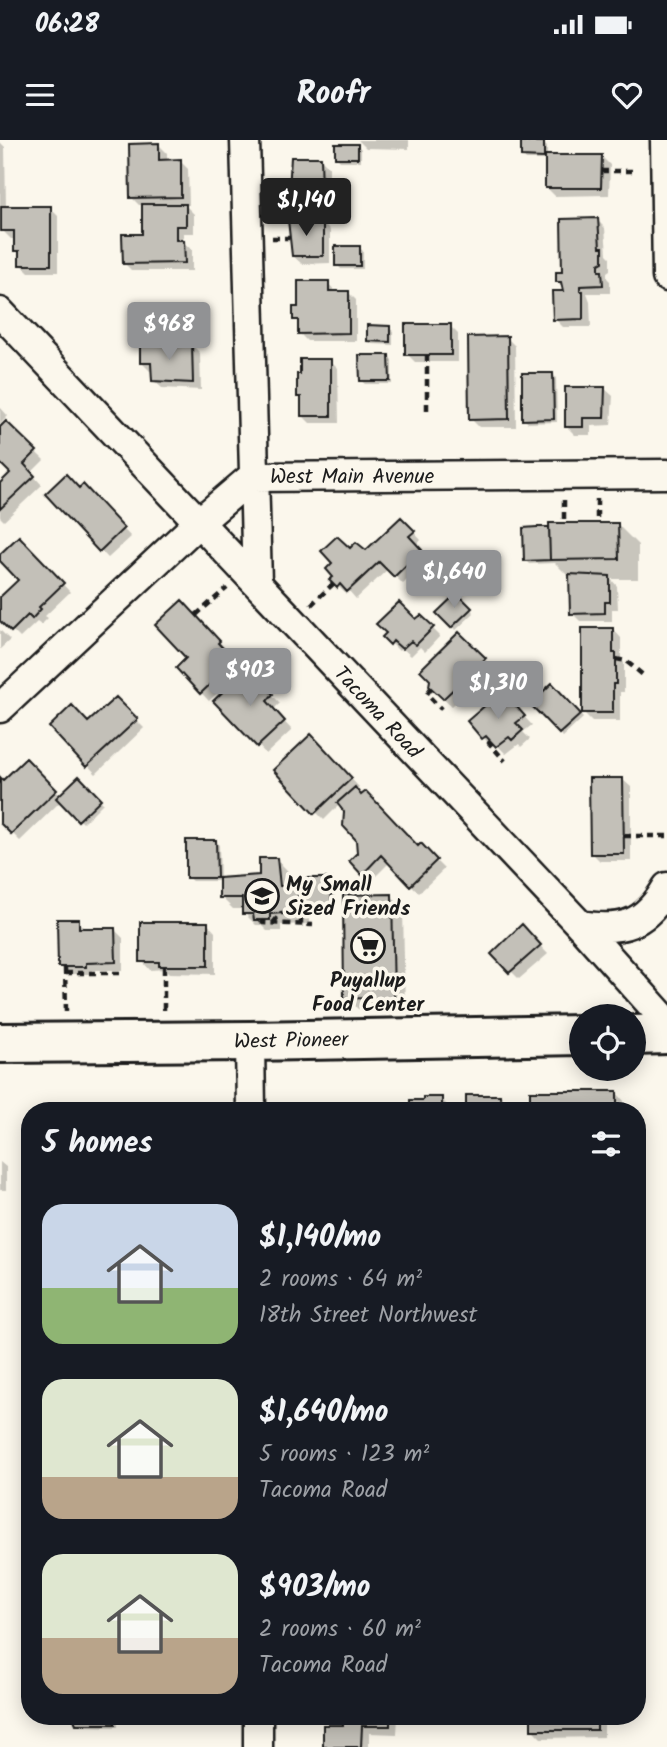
<!DOCTYPE html>
<html lang="en">
<head>
<meta charset="utf-8">
<style>
  body { margin:0; font-family:Kalam,sans-serif; background:#242831; color:#f1f3f6; height:100vh; display:flex; flex-direction:column; font-size:26px; white-space:nowrap }
  * { box-sizing:border-box; margin:0 }
  p { font-size:23px; color:#9ea1a6 }
  .icon { flex:none; width:38px; height:38px; fill:none; stroke:currentColor; stroke-width:2; stroke-linecap:round; stroke-linejoin:round }
  .map { position:relative; flex:1; overflow:hidden }
  .details { position:absolute; left:21px; top:962px; width:625px; height:623px; display:flex; flex-direction:column; background:#171b24; border-radius:28px; box-shadow:0 4px 18px #0003 }
  .details>* { flex:none }
  .controls { position:absolute; left:569px; top:864px; display:grid; gap:14px }
  .controls a { display:grid; place-items:center; width:77px; height:77px; border-radius:50%; background:#171b24; box-shadow:0 4px 18px #0003; font-size:35px }
  .price { position:absolute; translate:-50% -60px; padding:0 16px; border-radius:7px; background:#919294; color:#fff; font-size:23px; line-height:46px; filter:drop-shadow(0 2px 4px #0008) }
  .price::after { content:''; position:absolute; left:50%; top:42px; width:21px; height:16px; margin-left:-10px; background:inherit; clip-path:polygon(0 0,100% 0,50% 100%) }
  .price.selected { background:#222; color:#fff }
  ul { padding:0; list-style:none }
  li { display:flex; align-items:center; gap:21px; height:175px; padding:0 21px }
  li span { display:grid; place-items:center; flex:none; width:196px; height:140px; border-radius:21px; color:#555 }
  li>.icon { margin-inline-start:auto }
  span .icon { width:84px; height:84px; fill:#fffc; stroke-width:1 }
  li b { font-size:30px }
  h2 { display:flex; justify-content:space-between; align-items:center; height:84px; padding:0 21px; font-size:30px }
  .status { display:flex; justify-content:space-between; align-items:center; height:49px; padding:0 35px; background:#171b24; direction:ltr }
  .status svg { height:19px; fill:currentColor }
  header { display:flex; justify-content:space-between; align-items:center; height:91px; padding:0 21px; background:#171b24; font-size:32px; font-weight:700 }
  .map>svg:first-child { display:block }
  .shadow { fill:#0003 }
  .building { fill:#c3c0b8; stroke:#1c1c1c; stroke-width:2 }
  .lines { fill:none; stroke-linecap:round; stroke-linejoin:round }
  .minor-casing { stroke:#1c1c1c; stroke-width:33 }
  .secondary-casing { stroke:#1c1c1c; stroke-width:44 }
  .path { stroke:#1c1c1c; stroke-width:4.5; stroke-dasharray:7 5; stroke-linecap:butt }
  .minor { stroke:#fbf7ec; stroke-width:28 }
  .secondary { stroke:#fbf7ec; stroke-width:38 }
  .labels { text-anchor:middle; stroke-width:7; stroke-linejoin:round; paint-order:stroke }
  .street-label { font-size:21px; fill:#1c1c1c; stroke:#fbf7ec }
  .poi-label { font-size:21px; font-weight:bold; fill:#1c1c1c; stroke:#fbf7ec; text-anchor:start }
</style>
</head>
<body>
<div class="status"><b>06:28</b><svg viewBox="0 0 49 12"><path d="M0 12V9h3v3zM5 12V6h3v6zM10 12V3h3v9zM15 12V0h3v12zM26 1h20v11H26zM47 4h2v5h-2z"/></svg></div>
<header><svg class="icon" aria-label="menu" viewBox="0 0 24 24"><path d="M4 6h16M4 12h16M4 18h16"/></svg>Roofr<svg class="icon" aria-label="heart" viewBox="0 0 24 24"><path d="M12 20l-8-8c-3-5 5-10 8-4 3-6 11-1 8 4z"/></svg></header>
<div class="map">
<svg width="667" height="1607" viewBox="0 0 667 1607">
  <rect width="100%" height="100%" fill="#fbf7ec"/>
  <filter id="ink" filterUnits="userSpaceOnUse"><feTurbulence type="fractalNoise" baseFrequency=".0143" numOctaves="2"/><feDisplacementMap in="SourceGraphic" scale="14" xChannelSelector="R" yChannelSelector="G"/><feConvolveMatrix kernelMatrix="1 2 1 2 8 2 1 2 1" color-interpolation-filters="sRGB"/></filter>
  <g filter="url(#ink)">
    <!-- shadow -->
    <path class="shadow" d="M 358,0 L 409,0 L 409,9 L 366,8 Z
      M 0,2 L 5,7 L 6,68 L 50,68 L 58,76 L 58,132 L 29,132 L 21,124 L 21,115 L 16,111 L 16,99 L 11,99 L 3,91 L 3,68 L 0,68 Z
      M 543,3 L 547,7 L 547,17 L 602,17 L 610,25 L 609,55 L 555,56 L 547,48 L 546,20 L 526,20 L 523,16 Z
      M 159,5 L 167,13 L 167,21 L 180,21 L 188,29 L 189,65 L 185,65 L 194,74 L 194,93 L 183,93 L 183,102 L 192,110 L 192,131 L 132,131 L 124,123 L 144,96 L 144,65 L 139,65 L 131,57 Z
      M 357,5 L 361,9 L 361,21 L 340,21 L 336,17 Z
      M 321,19 L 329,27 L 329,59 L 299,59 L 291,51 Z
      M 597,80 L 605,88 L 607,114 L 610,117 L 610,130 L 607,132 L 607,138 L 610,141 L 610,153 L 587,153 L 590,161 L 591,187 L 563,187 L 555,179 L 565,152 L 558,141 Z
      M 322,82 L 330,90 L 330,123 L 302,124 L 293,116 Z
      M 360,108 L 363,111 L 363,129 L 341,129 L 337,125 Z
      M 328,143 L 336,152 L 348,152 L 356,160 L 356,201 L 307,201 L 299,193 L 299,184 L 295,179 L 300,168 Z
      M 191,171 L 195,175 L 195,201 L 188,201 L 200,213 L 201,250 L 162,248 L 153,240 L 153,231 L 150,231 L 142,223 L 167,205 L 159,198 Z
      M 450,186 L 458,194 L 458,222 L 415,222 L 407,214 Z
      M 389,188 L 393,191 L 393,205 L 372,204 L 369,201 Z
      M 507,198 L 515,206 L 516,287 L 479,287 L 471,279 Z
      M 388,216 L 392,220 L 392,244 L 365,244 L 361,241 Z
      M 330,221 L 338,229 L 339,283 L 310,283 L 302,275 L 302,259 L 299,256 L 302,236 Z
      M 553,235 L 556,238 L 557,282 L 528,283 L 524,279 Z
      M 604,248 L 613,256 L 611,285 L 591,286 L 591,295 L 575,295 L 567,287 Z
      M 0,267 L 8,276 L 0,284 Z
      M 6,283 L 44,320 L 31,333 L 42,345 L 4,381 L 0,377 L 0,345 L 13,333 L 0,320 L 0,289 Z
      M 83,347 L 131,397 L 108,418 L 47,354 L 79,350 Z
      M 401,379 L 421,400 L 416,406 L 429,419 L 403,444 L 388,429 L 356,459 L 349,451 L 346,454 L 332,440 L 366,413 Z
      M 618,385 L 638,405 L 638,439 L 611,439 L 617,446 L 618,469 L 612,469 L 612,481 L 580,481 L 572,473 L 571,439 L 555,423 L 529,424 L 525,420 L 548,389 L 551,391 Z
      M 19,398 L 70,452 L 45,476 L 48,478 L 41,485 L 37,482 L 20,498 L 0,478 L 0,459 L 20,440 L 0,419 L 0,416 Z
      M 457,455 L 474,473 L 456,490 L 439,473 Z
      M 182,463 L 227,510 L 224,512 L 241,530 L 209,561 L 178,528 L 189,518 Z
      M 421,477 L 440,496 L 425,512 L 420,507 L 411,516 L 402,508 L 399,511 L 385,497 Z
      M 613,489 L 621,498 L 621,520 L 624,523 L 624,552 L 620,552 L 620,581 L 592,581 L 584,573 Z
      M 0,490 L 10,500 L 0,509 Z
      M 459,494 L 492,527 L 482,538 L 490,546 L 476,559 L 468,551 L 452,566 L 439,554 Z
      M 248,530 L 280,563 L 273,570 L 292,590 L 266,614 L 216,561 Z
      M 552,545 L 583,578 L 563,597 L 533,564 Z
      M 116,560 L 144,588 L 96,634 L 52,587 L 88,585 Z
      M 502,566 L 517,569 L 532,585 L 523,592 L 530,599 L 521,607 L 519,604 L 506,614 L 495,603 L 491,606 L 483,597 Z
      M 311,597 L 359,647 L 355,650 L 418,708 L 421,706 L 444,729 L 419,753 L 390,722 L 371,741 L 351,721 L 359,714 L 358,700 L 346,671 L 340,664 L 324,680 L 275,630 Z
      M 26,621 L 61,656 L 79,639 L 103,663 L 83,683 L 61,661 L 20,701 L 0,681 L 0,640 L 3,643 Z
      M 622,639 L 631,647 L 631,721 L 600,721 L 592,713 Z
      M 216,702 L 219,705 L 220,739 L 261,737 L 277,720 L 289,732 L 290,748 L 297,748 L 305,756 L 331,740 L 335,744 L 334,775 L 309,775 L 309,784 L 281,785 L 281,791 L 267,791 L 261,785 L 256,785 L 244,773 L 244,769 L 233,769 L 221,757 L 221,741 L 192,741 L 188,738 Z
      M 391,756 L 403,768 L 405,871 L 358,869 L 346,857 Z
      M 78,781 L 87,790 L 114,789 L 123,798 L 123,830 L 93,830 L 93,834 L 68,834 L 60,826 Z
      M 207,783 L 215,792 L 215,834 L 169,833 L 165,829 L 150,830 L 142,821 Z
      M 522,787 L 548,814 L 519,839 L 494,814 Z
      M 616,952 L 624,961 L 624,971 L 531,971 L 531,953 Z
      M 500,956 L 508,965 L 508,971 L 468,971 L 467,957 Z
      M 441,959 L 449,967 L 449,971 L 412,971 L 412,961 Z
      M 0,1010 L 0,1022 L 6,1027 L 6,1050 L 0,1050 Z
      M 75,1577 L 118,1577 L 118,1587 L 81,1586 Z
      M 344,1577 L 398,1577 L 397,1594 L 369,1593 L 369,1607 L 325,1607 L 344,1586 Z
      M 533,1577 L 604,1577 L 604,1597 L 541,1598 L 533,1590 Z"/>
    <!-- building -->
    <path class="building" d="M 521,1 L 544,2 L 544,18 L 521,17 Z
      M 159,3 L 159,20 L 181,19 L 181,57 L 130,58 L 129,4 Z
      M 335,4 L 358,4 L 358,18 L 335,18 Z
      M 545,15 L 602,15 L 601,48 L 545,48 Z
      M 291,17 L 321,17 L 322,51 L 289,52 Z
      M 142,64 L 186,64 L 186,86 L 176,86 L 176,100 L 184,100 L 185,123 L 123,124 L 122,94 L 142,94 Z
      M 1,66 L 51,66 L 51,125 L 19,125 L 19,111 L 14,111 L 14,91 L 1,91 Z
      M 598,78 L 600,107 L 603,107 L 603,122 L 599,124 L 599,131 L 602,131 L 603,145 L 580,146 L 580,151 L 583,151 L 583,179 L 553,180 L 552,151 L 563,151 L 561,142 L 556,142 L 556,132 L 562,132 L 561,79 Z
      M 288,80 L 323,80 L 323,116 L 292,116 Z
      M 335,106 L 360,106 L 360,126 L 335,126 Z
      M 298,141 L 329,141 L 329,151 L 349,151 L 349,193 L 298,194 L 298,180 L 293,180 L 293,167 L 298,167 Z
      M 192,169 L 192,198 L 158,199 L 157,170 Z
      M 405,184 L 451,184 L 451,215 L 405,215 Z
      M 367,185 L 390,186 L 390,202 L 367,201 Z
      M 508,196 L 509,279 L 469,280 L 468,197 Z
      M 192,203 L 193,243 L 152,241 L 151,223 L 140,223 L 140,204 Z
      M 359,215 L 389,215 L 390,241 L 360,241 Z
      M 300,219 L 331,219 L 331,276 L 301,276 L 301,257 L 297,257 L 297,234 L 300,234 Z
      M 522,233 L 553,233 L 554,279 L 522,280 Z
      M 565,247 L 605,247 L 604,278 L 583,278 L 583,287 L 565,287 Z
      M 6,281 L 37,311 L 24,324 L 35,336 L 0,369 L 0,343 L 10,333 L 0,323 L 0,287 Z
      M 66,334 L 79,348 L 83,344 L 124,388 L 99,412 L 45,354 Z
      M 401,377 L 415,391 L 409,396 L 422,410 L 394,437 L 379,422 L 347,452 L 340,444 L 337,448 L 329,440 L 333,437 L 326,429 L 332,423 L 321,411 L 337,396 L 350,408 L 356,402 L 366,410 Z
      M 549,383 L 618,383 L 619,419 L 550,420 Z
      M 537,387 L 549,387 L 550,420 L 524,421 L 523,388 Z
      M 19,396 L 64,443 L 39,467 L 41,469 L 32,479 L 28,475 L 11,492 L 0,481 L 0,457 L 18,440 L 0,421 L 0,414 Z
      M 569,434 L 610,436 L 610,462 L 605,462 L 605,473 L 570,474 Z
      M 457,453 L 472,468 L 451,488 L 436,473 Z
      M 182,460 L 220,501 L 218,503 L 235,521 L 200,554 L 176,528 L 186,518 L 155,485 Z
      M 399,462 L 416,479 L 421,475 L 434,487 L 416,505 L 411,501 L 402,509 L 393,501 L 390,505 L 382,497 L 386,493 L 376,484 Z
      M 582,488 L 613,488 L 613,513 L 616,513 L 616,544 L 613,544 L 613,573 L 582,573 Z
      M 459,492 L 486,518 L 475,529 L 483,537 L 467,553 L 459,544 L 443,559 L 429,546 L 430,540 L 420,530 Z
      M 248,528 L 273,554 L 267,561 L 285,581 L 257,607 L 213,561 Z
      M 552,543 L 581,574 L 559,594 L 530,564 Z
      M 116,557 L 138,579 L 86,627 L 49,587 L 72,565 L 88,582 Z
      M 495,557 L 501,565 L 509,558 L 525,576 L 516,583 L 523,590 L 512,600 L 509,597 L 496,607 L 486,596 L 482,599 L 467,581 Z
      M 311,594 L 352,638 L 314,674 L 273,630 Z
      M 26,618 L 57,650 L 11,694 L 0,683 L 0,637 L 3,640 Z
      M 79,636 L 101,659 L 78,681 L 56,658 Z
      M 589,638 L 623,638 L 624,714 L 590,714 Z
      M 355,647 L 361,655 L 366,651 L 418,706 L 421,703 L 437,720 L 410,746 L 381,715 L 362,735 L 349,721 L 357,713 L 356,700 L 343,686 L 344,672 L 337,663 Z
      M 186,700 L 216,700 L 217,738 L 186,738 Z
      M 259,718 L 277,718 L 280,746 L 298,746 L 298,772 L 270,774 L 270,780 L 254,780 L 253,774 L 242,774 L 242,758 L 219,758 L 219,738 L 259,735 Z
      M 303,738 L 332,738 L 331,772 L 303,772 Z
      M 392,754 L 394,859 L 344,858 L 343,755 Z
      M 57,779 L 79,779 L 79,788 L 115,788 L 116,822 L 86,823 L 86,827 L 58,827 Z
      M 140,782 L 208,782 L 208,826 L 159,826 L 159,822 L 140,822 Z
      M 522,784 L 541,805 L 509,833 L 491,814 Z
      M 530,951 L 617,951 L 617,971 L 530,971 Z
      M 466,955 L 500,955 L 501,971 L 466,971 Z
      M 423,957 L 442,957 L 442,971 L 410,971 L 410,960 L 423,960 Z
      M 73,1577 L 115,1577 L 115,1584 L 76,1584 Z
      M 343,1577 L 390,1577 L 390,1586 L 362,1586 L 361,1607 L 323,1607 L 323,1585 L 343,1585 Z
      M 531,1577 L 597,1577 L 597,1590 L 531,1590 Z"/>
    <g class="lines">
      <!-- minor casing -->
      <g class="minor-casing">
        <path id="minor" d="M 245,0 L 257,443
          M 665,0 L 667,137
          M 0,172 L 580,785 L 667,882
          M 0,568 L 198,383 L 252,337 L 667,334
          M 580,785 C 622,792 645,785 667,747
          M 250,901 L 251,971
          M 258,1577 L 258,1607"/>
      </g>
      <!-- secondary casing -->
      <g class="secondary-casing">
        <path id="secondary" d="M 634,895 L 667,894
          M 0,903 L 250,901 L 581,895"/>
      </g>
      <!-- path -->
      <path class="path" d="M 601,31 L 637,31
        M 272,98 L 289,98
        M 427,215 L 427,271
        M 597,359 L 597,383
        M 564,360 L 564,383
        M 311,465 L 333,444
        M 196,475 L 227,448
        M 616,519 L 626,521 L 643,535
        M 431,548 L 427,554 L 441,569
        M 491,601 L 489,603 L 505,621
        M 624,696 L 667,696
        M 261,780 L 263,783 L 313,785
        M 273,783 L 281,773 L 301,773 L 301,785
        M 65,828 L 66,871
        M 65,833 L 120,833
        M 164,870 L 164,826
        M 637,1103 L 640,1103"/>
      <!-- minor -->
      <use href="#minor" class="minor"/>
      <!-- secondary -->
      <use href="#secondary" class="secondary"/>
    </g>
  </g>
  <!-- icons -->
  <defs>
    <g id="school-ring" transform="scale(1.75)"><circle r="9.5" fill="#fbf7ec" stroke="#1c1c1c" stroke-width="1.5"/><path d="M0-5L7-2L0 1L-7-2ZM-4 1L0 2.5L4 1V4Q0 6-4 4Z" fill="#1c1c1c"/></g>
    <g id="supermarket-ring" transform="scale(1.75)"><circle r="9.5" fill="#fbf7ec" stroke="#1c1c1c" stroke-width="1.5"/><path d="M-6-5.5h2.5l.6 2H6L4.5 2H-2.5L-4.4-4H-6ZM-1.5 3.2a1.3 1.3 0 1 0 .1 0ZM3 3.2a1.3 1.3 0 1 0 .1 0Z" fill="#1c1c1c"/></g>
  </defs>
  <g fill-rule="evenodd">
    <use href="#school-ring" x="262" y="756"/>
    <use href="#supermarket-ring" x="368" y="806"/>
  </g>
  <g class="labels">
    <!-- street labels -->
    <g class="street-label">
      <text x="352" y="343">West Main Avenue</text>
      <text transform="translate(378 572) rotate(47)" y="7">Tacoma Road</text>
      <text transform="translate(291 900) rotate(-1)" y="7">West Pioneer</text>
    </g>
    <!-- poi labels -->
    <g class="poi-label">
      <text x="286" y="751">My Small<tspan x="286" dy="24">Sized Friends</tspan></text>
      <text x="368" y="847" text-anchor="middle">Puyallup<tspan x="368" dy="24">Food Center</tspan></text>
    </g>
  </g>
</svg>
<div class="controls">
<a><svg class="icon" aria-label="locate" viewBox="0 0 24 24"><circle cx="12" cy="12" r="6"/><path d="M12 2v4M12 18v4M2 12h4M18 12h4"/></svg></a>
</div>
<b class="price selected" style="left:306px;top:98px">$1,140</b>
<b class="price" style="left:169px;top:222px">$968</b>
<b class="price" style="left:454px;top:470px">$1,640</b>
<b class="price" style="left:250px;top:568px">$903</b>
<b class="price" style="left:498px;top:581px">$1,310</b>
<section class="details">
<h2>5 homes<svg class="icon" aria-label="filters" viewBox="0 0 24 24"><path d="M4 7h16M4 17h16"/><circle cx="9" cy="7" r="2"/><circle cx="15" cy="17" r="2"/></svg></h2>
<ul>
<li><span style="background:linear-gradient(#c9d6e8 60%,#8fb573 0)"><svg class="icon" aria-label="home" viewBox="0 0 24 24"><path d="M3 11l9-7 9 7M6 9v11h12V9"/></svg></span><div><b>$1,140/mo</b><p>2 rooms · 64 m²</p><p>18th Street Northwest</p></div></li>
<li><span style="background:linear-gradient(#dfe7d0 70%,#b9a48a 0)"><svg class="icon" aria-label="home" viewBox="0 0 24 24"><path d="M3 11l9-7 9 7M6 9v11h12V9"/></svg></span><div><b>$1,640/mo</b><p>5 rooms · 123 m²</p><p>Tacoma Road</p></div></li>
<li><span style="background:linear-gradient(#dfe7d0 60%,#b9a48a 0)"><svg class="icon" aria-label="home" viewBox="0 0 24 24"><path d="M3 11l9-7 9 7M6 9v11h12V9"/></svg></span><div><b>$903/mo</b><p>2 rooms · 60 m²</p><p>Tacoma Road</p></div></li>
</ul>
</section>
</div>
</body>
</html>
